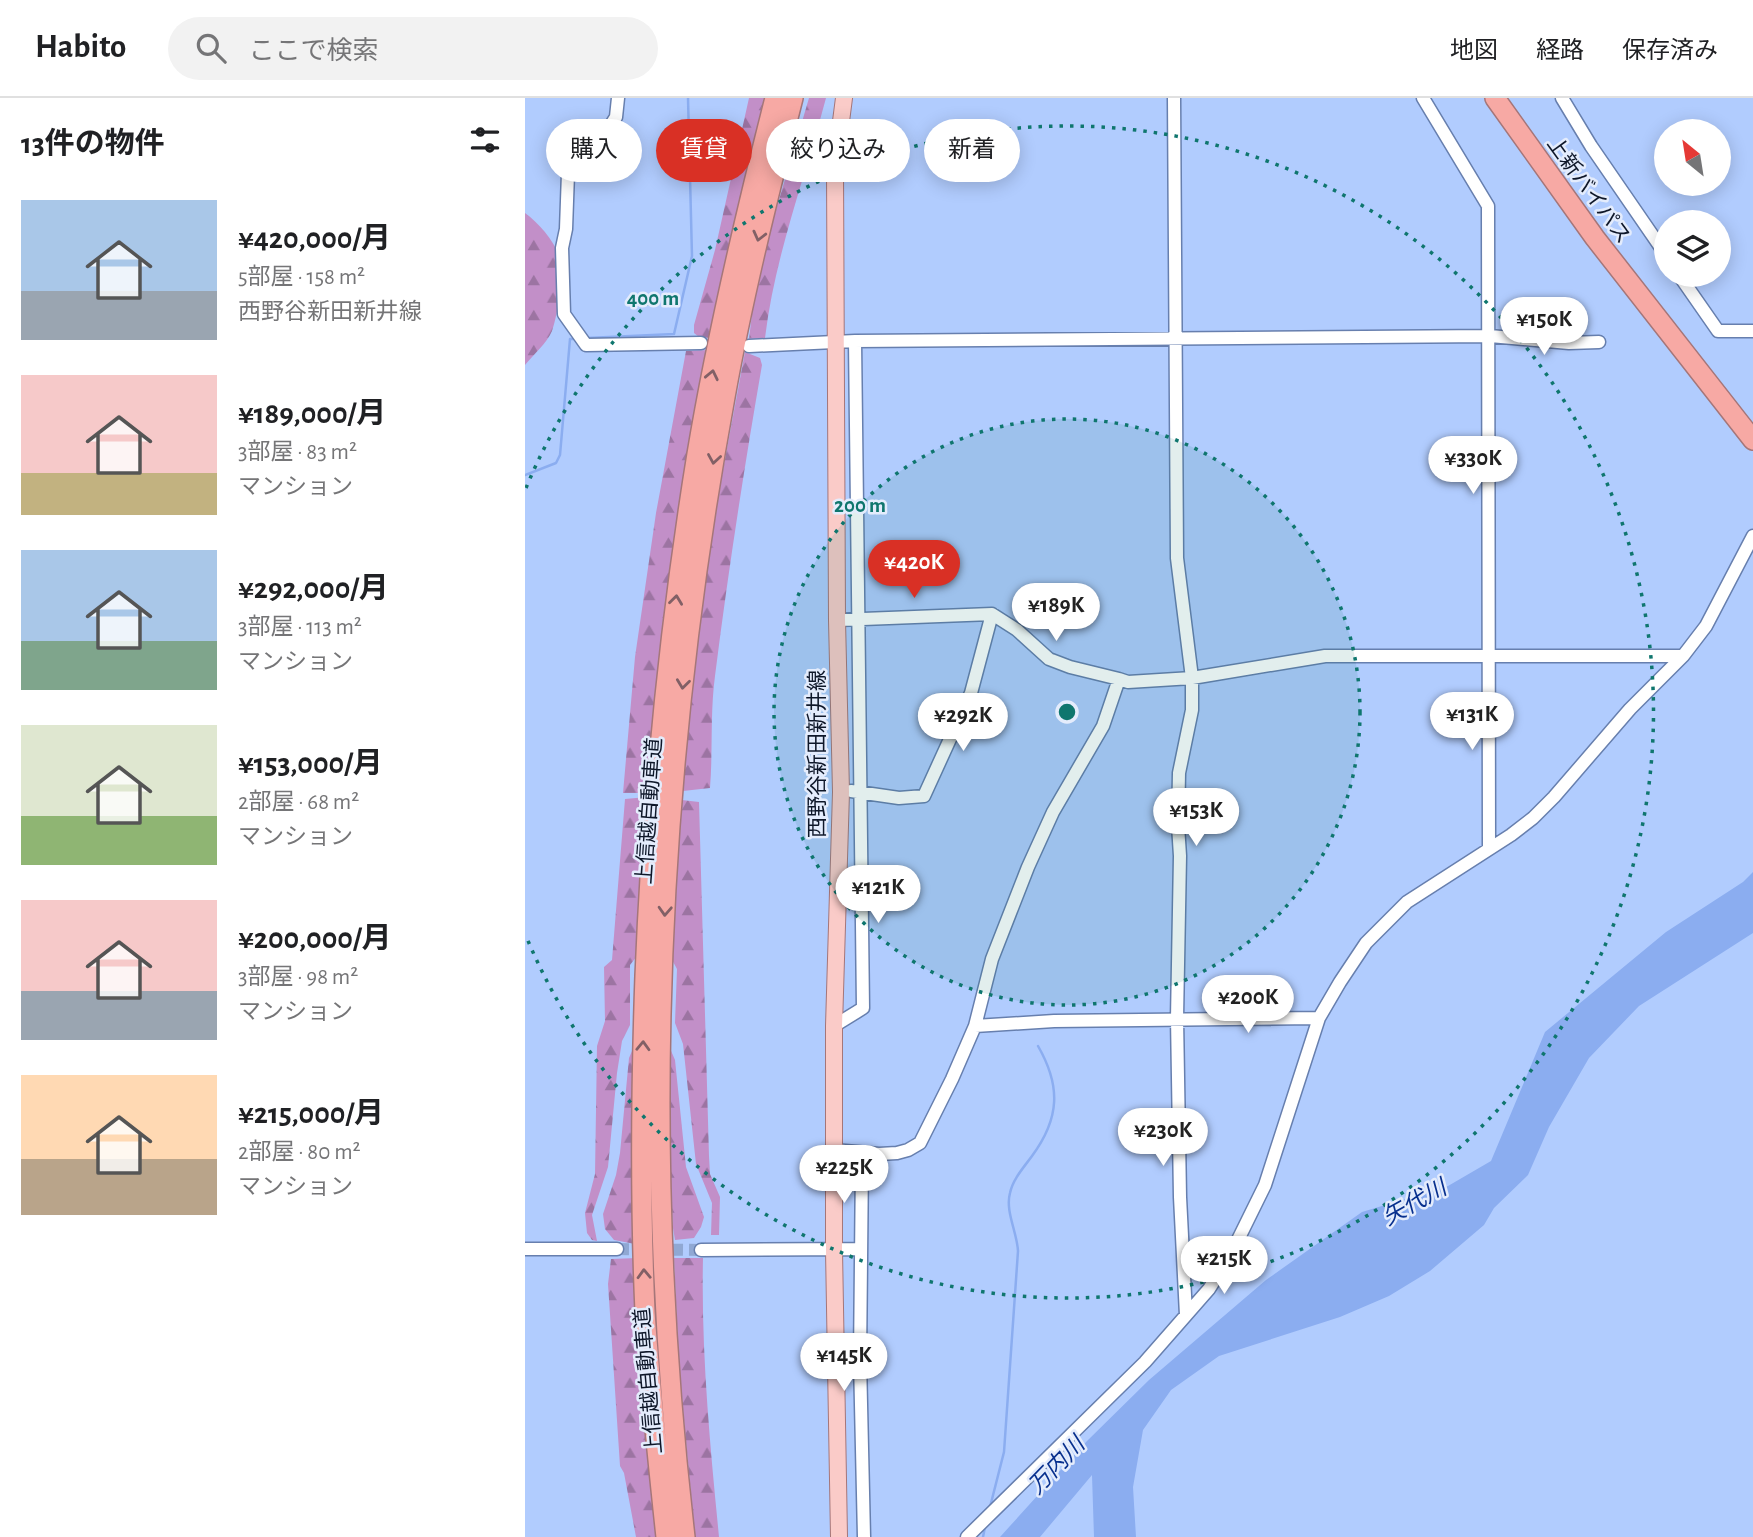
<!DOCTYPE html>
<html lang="ja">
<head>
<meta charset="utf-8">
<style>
  body { margin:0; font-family:"Alegreya Sans","Noto Sans JP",sans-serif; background:#f2f2f2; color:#202124; height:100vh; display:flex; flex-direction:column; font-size:26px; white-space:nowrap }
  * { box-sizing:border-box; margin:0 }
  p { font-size:23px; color:#757577 }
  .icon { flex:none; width:38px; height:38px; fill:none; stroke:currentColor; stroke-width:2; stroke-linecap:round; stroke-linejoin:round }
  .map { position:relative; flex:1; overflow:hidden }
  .details { display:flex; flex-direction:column; background:#fff; width:525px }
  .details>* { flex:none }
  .banner { position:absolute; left:21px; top:21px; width:665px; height:63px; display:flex; gap:14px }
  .needle { width:46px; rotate:330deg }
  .buttons { position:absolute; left:1129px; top:21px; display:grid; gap:14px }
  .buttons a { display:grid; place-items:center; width:77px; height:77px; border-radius:50%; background:#fff; box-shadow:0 4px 18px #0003; font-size:35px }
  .price { position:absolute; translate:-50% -60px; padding:0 16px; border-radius:24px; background:#fff; color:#222; font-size:23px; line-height:46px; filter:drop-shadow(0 2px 4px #0008) }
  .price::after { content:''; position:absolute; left:50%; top:42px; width:21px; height:16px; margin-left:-10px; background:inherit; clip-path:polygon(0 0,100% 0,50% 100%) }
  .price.on { background:#d93025; color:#fff }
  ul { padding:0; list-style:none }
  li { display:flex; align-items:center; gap:21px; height:175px; padding:0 21px }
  li span { display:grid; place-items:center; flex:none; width:196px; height:140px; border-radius:0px; color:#555 }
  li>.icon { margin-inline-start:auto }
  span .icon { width:84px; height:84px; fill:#fffc; stroke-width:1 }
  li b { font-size:30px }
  h2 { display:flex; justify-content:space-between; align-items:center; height:84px; padding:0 21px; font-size:30px }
  .pill { padding:0 24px; border-radius:32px; background:#fff; box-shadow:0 4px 18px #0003; font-size:24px; line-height:63px }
  .pill.on { background:#d93025; color:#fff }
  header { display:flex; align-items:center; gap:42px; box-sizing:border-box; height:98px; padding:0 35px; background:#fff; border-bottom:2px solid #e0e0e0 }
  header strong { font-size:33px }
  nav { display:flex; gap:38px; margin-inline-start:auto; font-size:24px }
  .search { width:490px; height:63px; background:#f2f2f2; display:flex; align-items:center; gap:18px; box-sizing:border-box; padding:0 24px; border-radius:38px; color:#757577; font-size:26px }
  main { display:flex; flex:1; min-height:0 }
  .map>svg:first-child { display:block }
  .forest { fill:url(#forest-firs) }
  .water { fill:#8badf0 }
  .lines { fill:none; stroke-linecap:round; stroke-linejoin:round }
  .stream { stroke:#8badf0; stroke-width:2.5 }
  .minor-tunnel { stroke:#90a8d3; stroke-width:12; stroke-dasharray:12 6; stroke-linecap:butt }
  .minor-casing { stroke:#677fae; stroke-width:15 }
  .major-casing { stroke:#a57679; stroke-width:18 }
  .highway-casing { stroke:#a57679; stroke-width:22 }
  .minor { stroke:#fff; stroke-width:12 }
  .major { stroke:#facbc8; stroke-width:16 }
  .highway { stroke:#f7a9a4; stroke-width:19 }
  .oneway { stroke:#826066 }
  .ring { fill:none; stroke:#0f766e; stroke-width:3.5; stroke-dasharray:3.5 7 }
  .labels { text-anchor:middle; stroke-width:5; stroke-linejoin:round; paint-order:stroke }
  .street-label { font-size:21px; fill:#0e1729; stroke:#e4ecfc }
  .water-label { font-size:23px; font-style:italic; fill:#08308e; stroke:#e4ecfc }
  .centre { fill:#0f766e; stroke:#e4ecfc; stroke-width:3.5 }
  .ring-label { font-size:21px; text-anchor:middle; font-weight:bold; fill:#0f766e; stroke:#e4ecfc; stroke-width:5; stroke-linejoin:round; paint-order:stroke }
</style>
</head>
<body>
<header>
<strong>Habito</strong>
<div class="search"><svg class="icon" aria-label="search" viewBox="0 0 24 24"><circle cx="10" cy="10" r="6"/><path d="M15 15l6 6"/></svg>ここで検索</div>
<nav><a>地図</a><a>経路</a><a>保存済み</a></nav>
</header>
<main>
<section class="details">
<h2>13件の物件<svg class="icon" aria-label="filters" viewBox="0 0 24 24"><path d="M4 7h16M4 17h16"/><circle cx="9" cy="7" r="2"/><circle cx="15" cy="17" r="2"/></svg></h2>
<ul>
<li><span style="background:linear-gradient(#a9c7e8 65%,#9aa5b1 0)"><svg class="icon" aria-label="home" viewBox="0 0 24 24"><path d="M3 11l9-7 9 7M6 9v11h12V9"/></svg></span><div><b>¥420,000/月</b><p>5部屋 · 158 m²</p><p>西野谷新田新井線</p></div></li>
<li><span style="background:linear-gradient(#f6c9c9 70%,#c2b280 0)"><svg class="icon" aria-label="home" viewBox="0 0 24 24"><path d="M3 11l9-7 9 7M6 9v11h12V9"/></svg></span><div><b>¥189,000/月</b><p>3部屋 · 83 m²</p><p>マンション</p></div></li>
<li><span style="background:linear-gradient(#a9c7e8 65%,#7fa58c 0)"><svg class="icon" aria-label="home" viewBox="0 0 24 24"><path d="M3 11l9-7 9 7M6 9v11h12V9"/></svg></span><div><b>¥292,000/月</b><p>3部屋 · 113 m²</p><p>マンション</p></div></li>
<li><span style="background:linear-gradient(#dfe7d0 65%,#8fb573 0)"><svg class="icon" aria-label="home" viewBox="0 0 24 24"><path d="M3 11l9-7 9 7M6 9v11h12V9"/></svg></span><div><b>¥153,000/月</b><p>2部屋 · 68 m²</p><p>マンション</p></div></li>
<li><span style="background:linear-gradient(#f6c9c9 65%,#9aa5b1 0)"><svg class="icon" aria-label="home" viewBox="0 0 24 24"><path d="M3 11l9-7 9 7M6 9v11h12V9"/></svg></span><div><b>¥200,000/月</b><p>3部屋 · 98 m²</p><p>マンション</p></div></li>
<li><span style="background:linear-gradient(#ffd9b3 60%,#b9a48a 0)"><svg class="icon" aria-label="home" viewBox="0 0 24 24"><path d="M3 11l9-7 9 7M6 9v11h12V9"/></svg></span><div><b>¥215,000/月</b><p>2部屋 · 80 m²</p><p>マンション</p></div></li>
</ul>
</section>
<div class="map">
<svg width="1228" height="1439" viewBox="0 0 1228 1439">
  <defs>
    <pattern id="forest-firs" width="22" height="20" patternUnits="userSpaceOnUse" patternTransform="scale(1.75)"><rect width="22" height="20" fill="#c28fc8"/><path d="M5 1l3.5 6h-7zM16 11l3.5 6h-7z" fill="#9c74a2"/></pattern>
  </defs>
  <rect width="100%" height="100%" fill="#b1ccfe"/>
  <!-- forest -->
  <path class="forest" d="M 224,0 L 239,0 L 184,240 L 174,239 L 169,235 L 169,227 L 190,152 Z
    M 284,0 L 301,0 C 280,80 250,157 240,240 L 224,241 L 229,199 L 246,129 Z
    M 0,115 C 15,126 30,144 36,162 C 40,175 32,220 27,233 C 22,245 8,257 0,267 Z
    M 183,252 L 134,569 L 121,695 L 98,695 L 110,559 L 131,415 L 161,253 Z
    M 220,254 L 235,260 L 237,267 C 219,371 203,474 190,578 C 185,615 188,653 185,690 L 158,693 L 169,567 L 187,431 Z
    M 122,699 L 113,816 L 112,858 L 105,867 L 105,927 L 97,943 L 92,975 L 83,1069 L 67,1117 L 72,1143 L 67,1142 L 62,1135 L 60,1115 L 70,1076 L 72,948 L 80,923 L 79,869 L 87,862 L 100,701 Z
    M 157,702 L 174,704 L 184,1058 L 185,1076 L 195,1099 L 194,1137 L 186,1137 L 187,1105 L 171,1066 L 158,946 L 150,925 L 152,871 L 146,860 Z
    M 144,948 L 150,962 L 161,1069 L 179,1119 L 176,1129 L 169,1140 L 150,1142 L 148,1130 L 144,1053 Z
    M 107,953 L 108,972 L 110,1146 L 89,1142 L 80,1131 L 78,1116 L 91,1077 L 95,1055 L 104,960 Z
    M 112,1160 L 132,1439 L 111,1439 L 99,1375 L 95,1368 L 83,1186 L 86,1161 Z
    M 149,1160 L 178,1160 C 176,1254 185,1346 194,1439 L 170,1439 L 154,1269 Z"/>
  <!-- water -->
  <path class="water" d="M 1228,774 L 1228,835 L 1114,908 L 1064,960 L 1024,1029 L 1003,1077 L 969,1110 L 959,1127 L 905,1173 L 864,1198 L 815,1219 L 694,1258 L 646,1292 L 618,1332 L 608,1389 L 611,1439 L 569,1439 L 567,1377 L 515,1439 L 475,1439 L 562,1343 L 624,1282 L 741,1182 L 837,1114 L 923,1088 L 966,1063 L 1020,934 L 1141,834 L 1218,784 Z"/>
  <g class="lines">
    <!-- stream -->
    <path class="stream" d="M 62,240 L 149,236 L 167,158 L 163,0
      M 0,377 L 31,365 L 35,357 L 45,241 L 52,241
      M 465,1409 L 479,1354 L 493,1153 C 492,1134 480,1113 485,1095 C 488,1081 499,1069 507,1058 C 535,1020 536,988 513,948
      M 458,1439 L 460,1429"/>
    <!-- minor-tunnel -->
    <path class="minor-tunnel" d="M 92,1151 L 176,1152"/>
    <!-- minor casing -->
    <g class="minor-casing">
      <path id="minor" d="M 93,0 L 91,19 L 79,38 L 43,75 L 41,131 L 37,150 L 39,216 L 61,247 L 176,245
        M 649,0 L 652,460 L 667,580 L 667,612 L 654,675 L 653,727 L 655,758 L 652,920 L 655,1099 L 661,1217
        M 898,0 L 963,108 L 964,751
        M 1037,0 L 1066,48 L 1141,157
        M 1154,177 L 1193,233 L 1228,233
        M 224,248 L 330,243 L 965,238 L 1044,245 L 1074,244
        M 312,522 L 467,516 L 492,532 L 524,561 L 545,569 L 594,581
        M 326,693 L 374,700 L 399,698 L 446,595 L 467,516
        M 309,928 L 338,910 L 330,243
        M 450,928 L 529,923 L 794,920
        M 309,1052 L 354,1056 L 372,1055 L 383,1052 L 395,1045 L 427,981 L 450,928 L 467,861 L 503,769 L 528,714 L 578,628 L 594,581 L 603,584 L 667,580 L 800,558 L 1158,558
        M 309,1064 L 337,1063 L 335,1262 L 339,1439
        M 0,1151 L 92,1151
        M 176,1152 L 334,1151
        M 442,1439 L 620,1264 L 684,1191 L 706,1156 L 740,1087 L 794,920 L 815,884 L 841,845 L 882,804 L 986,737 L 1008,720 L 1029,699 L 1105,611 L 1158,558 L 1181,528 L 1228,438"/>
    </g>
    <!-- major casing -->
    <g class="major-casing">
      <path id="major" d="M 314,1439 L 309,1152 L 309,928 L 316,694 L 312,522 L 310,70 L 319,0"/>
    </g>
    <!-- highway casing -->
    <g class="highway-casing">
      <path id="highway" d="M 970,0 L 1070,140 L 1228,342
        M 141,1439 C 133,1364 125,1289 120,1214 C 115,1102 116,990 120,878 C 127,703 144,529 172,356 C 192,236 220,118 250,0
        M 160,1439 C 116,1059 131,675 200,299 C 218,198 243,99 268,0"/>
    </g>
    <!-- minor -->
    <use href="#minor" class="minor"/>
    <!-- major -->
    <use href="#major" class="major"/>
    <!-- highway -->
    <use href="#highway" class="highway"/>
  </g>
  <!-- one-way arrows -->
  <defs><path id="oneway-chevron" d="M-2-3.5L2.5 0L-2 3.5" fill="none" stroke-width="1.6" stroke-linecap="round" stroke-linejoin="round" transform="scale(1.75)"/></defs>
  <g class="oneway">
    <use href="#oneway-chevron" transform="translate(234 138) rotate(104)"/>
    <use href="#oneway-chevron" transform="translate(187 277) rotate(-78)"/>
    <use href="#oneway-chevron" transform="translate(189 361) rotate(99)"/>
    <use href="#oneway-chevron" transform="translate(151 502) rotate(-83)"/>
    <use href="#oneway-chevron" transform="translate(158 586) rotate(97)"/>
    <use href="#oneway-chevron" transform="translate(140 813) rotate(93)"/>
    <use href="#oneway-chevron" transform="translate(118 948) rotate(-88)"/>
    <use href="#oneway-chevron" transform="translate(119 1176) rotate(-92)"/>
  </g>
  <!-- distance rings -->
  <circle cx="542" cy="614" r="293" fill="#0f766e" fill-opacity=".12"/>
  <g class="ring">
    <circle cx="542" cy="614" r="293"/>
    <path d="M1 390A586 586 0 1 1 1 838"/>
  </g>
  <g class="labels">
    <!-- street labels -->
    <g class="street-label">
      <text transform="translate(1064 92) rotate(54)" y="7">上新バイパス</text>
      <text transform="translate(292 656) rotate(-90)" y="7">西野谷新田新井線</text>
      <text transform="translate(124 713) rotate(-86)" y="7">上信越自動車道</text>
      <text transform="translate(123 1283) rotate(-95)" y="7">上信越自動車道</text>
    </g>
    <!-- water labels -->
    <g class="water-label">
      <text transform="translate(889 1104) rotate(-29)" y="8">矢代川</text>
      <text transform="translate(531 1367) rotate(-46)" y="8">万内川</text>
    </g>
  </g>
  <circle cx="542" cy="614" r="10" class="centre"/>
  <g class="ring-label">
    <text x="128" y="207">400 m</text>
    <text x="335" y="414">200 m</text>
  </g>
</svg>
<div class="buttons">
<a><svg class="needle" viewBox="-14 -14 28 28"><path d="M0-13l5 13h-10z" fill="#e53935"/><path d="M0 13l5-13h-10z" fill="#757577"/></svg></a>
<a><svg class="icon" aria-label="layers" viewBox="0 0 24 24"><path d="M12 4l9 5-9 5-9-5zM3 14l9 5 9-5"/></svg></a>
</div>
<b class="price" style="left:1019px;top:259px">¥150K</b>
<b class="price" style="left:948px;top:398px">¥330K</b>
<b class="price on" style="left:389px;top:502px">¥420K</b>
<b class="price" style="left:531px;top:545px">¥189K</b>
<b class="price" style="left:947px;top:654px">¥131K</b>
<b class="price" style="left:438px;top:655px">¥292K</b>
<b class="price" style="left:671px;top:750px">¥153K</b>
<b class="price" style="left:353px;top:827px">¥121K</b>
<b class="price" style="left:723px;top:937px">¥200K</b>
<b class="price" style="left:638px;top:1070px">¥230K</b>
<b class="price" style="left:319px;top:1107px">¥225K</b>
<b class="price" style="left:699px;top:1198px">¥215K</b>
<b class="price" style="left:319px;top:1295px">¥145K</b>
<div class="banner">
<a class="pill">購入</a>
<a class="pill on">賃貸</a>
<a class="pill">絞り込み</a>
<a class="pill">新着</a>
</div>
</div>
</main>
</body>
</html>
